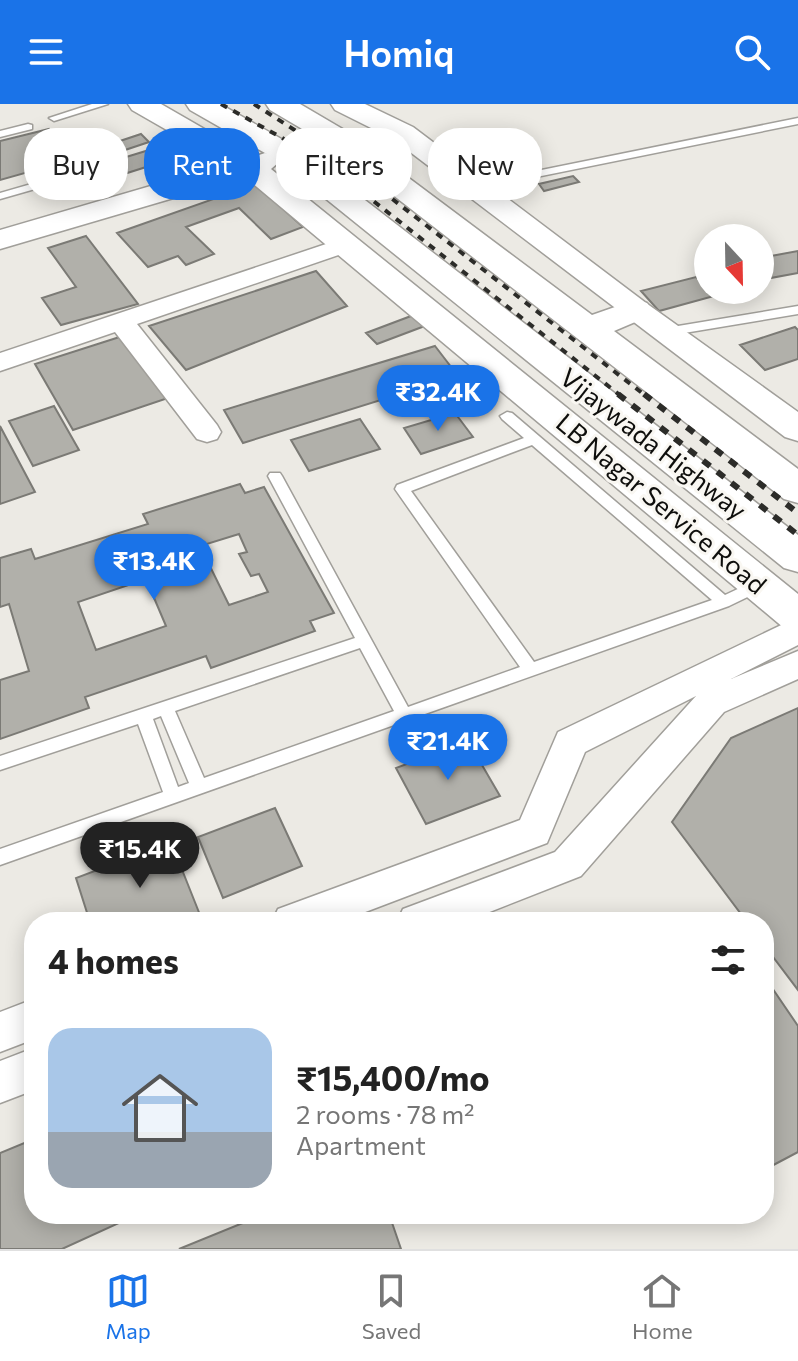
<!DOCTYPE html>
<html lang="en">
<head>
<meta charset="utf-8">
<style>
  body { margin:0; font-family:Commissioner,sans-serif; background:#f2f2f2; color:#222; height:100vh; display:flex; flex-direction:column; font-size:30px; white-space:nowrap }
  * { box-sizing:border-box; margin:0 }
  p { font-size:26px; color:#767676 }
  .icon { flex:none; width:44px; height:44px; fill:none; stroke:currentColor; stroke-width:2; stroke-linecap:round; stroke-linejoin:round }
  .map { position:relative; flex:1; overflow:hidden }
  .panel { position:absolute; left:24px; top:808px; width:750px; height:312px; display:flex; flex-direction:column; background:#fff; border-radius:32px; box-shadow:0 4px 20px #0003 }
  .panel>* { flex:none }
  .top-card { position:absolute; left:24px; top:24px; width:750px; height:72px; display:flex; gap:16px }
  .needle { width:52px; rotate:158deg }
  .tools { position:absolute; left:694px; top:120px; display:grid; gap:16px }
  .tools a { display:grid; place-items:center; width:80px; height:80px; border-radius:50%; background:#fff; box-shadow:0 4px 20px #0003; font-size:40px }
  .price { position:absolute; translate:-50% -68px; padding:0 18px; border-radius:28px; background:#1a73e8; color:#fff; font-size:26px; line-height:52px; filter:drop-shadow(0 2px 4px #0008) }
  .price::after { content:''; position:absolute; left:50%; top:48px; width:24px; height:18px; margin-left:-12px; background:inherit; clip-path:polygon(0 0,100% 0,50% 100%) }
  .price.current { background:#222; color:#fff }
  ul { padding:0; list-style:none }
  li { display:flex; align-items:center; gap:24px; height:200px; padding:0 24px }
  li+li { border-top:2px solid #e0e0e0 }
  li span { display:grid; place-items:center; flex:none; width:224px; height:160px; border-radius:24px; color:#555 }
  li>.icon { margin-inline-start:auto }
  span .icon { width:96px; height:96px; fill:#fffc; stroke-width:1 }
  li b { font-size:34px }
  h2 { display:flex; justify-content:space-between; align-items:center; height:96px; padding:0 24px; font-size:34px }
  .pill { padding:0 28px; border-radius:32px; background:#fff; box-shadow:0 4px 20px #0003; font-size:28px; line-height:72px }
  .pill.current { background:#1a73e8; color:#fff }
  header { display:flex; justify-content:space-between; align-items:center; height:104px; padding:0 24px; background:#1a73e8; color:#fff; font-size:36px; font-weight:600 }
  .menu { display:flex; justify-content:space-around; align-items:center; height:112px; border-top:2px solid #e0e0e0; background:#fff; font-size:22px; color:#767676 }
  .menu a { display:grid; justify-items:center; gap:4px }
  .menu .current { color:#1a73e8 }
  .map>svg:first-child { display:block }
  .building { fill:#b1b0aa; stroke:#7b7a75; stroke-width:2; fill-rule:evenodd }
  .lines { fill:none; stroke-linecap:round; stroke-linejoin:round }
  .service-casing { stroke:#a19f9a; stroke-width:3 }
  .minor-casing { stroke:#a19f9a; stroke-width:3 }
  .tertiary-casing { stroke:#a19f9a; stroke-width:3 }
  .trunk-casing { stroke:#a19f9a; stroke-width:3 }
  .service { fill:#fff; fill-rule:evenodd }
  .minor { fill:#fff; fill-rule:evenodd }
  .tertiary { fill:#fff; fill-rule:evenodd }
  .trunk { fill:#fff; fill-rule:evenodd }
  .rail-far1 { stroke:#2c2c29; stroke-width:4; stroke-dasharray:7 7; stroke-linecap:butt }
  .rail { stroke:#2c2c29; stroke-width:6; stroke-dasharray:9 9; stroke-linecap:butt }
  .labels { text-anchor:middle; stroke-width:6; stroke-linejoin:round; paint-order:stroke }
  .far-street-label { font-size:26px; fill:#0e0e0c; stroke:#f9f7f2 }
</style>
</head>
<body>
<header><svg class="icon" aria-label="menu" viewBox="0 0 24 24"><path d="M4 6h16M4 12h16M4 18h16"/></svg>Homiq<svg class="icon" aria-label="search" viewBox="0 0 24 24"><circle cx="10" cy="10" r="6"/><path d="M15 15l6 6"/></svg></header>
<div class="map">
<svg width="798" height="1145" viewBox="0 0 798 1145">
  <rect width="100%" height="100%" fill="#eceae4"/>
  <!-- building -->
  <path class="building" d="M 49,25 L 71,56 L 0,76 L 0,37 Z
    M 141,30 L 149,38 L 113,50 L 105,42 Z
    M 172,39 L 184,51 L 124,70 L 113,57 Z
    M 573,72 L 579,78 L 544,87 L 539,80 Z
    M 256,80 L 303,123 L 271,135 L 239,104 L 186,123 L 214,150 L 186,161 L 178,152 L 148,163 L 117,129 Z
    M 86,132 L 138,200 L 61,221 L 42,194 L 76,183 L 48,144 Z
    M 798,147 L 798,169 L 760,176 L 760,154 Z
    M 316,167 L 347,202 L 186,266 L 149,222 Z
    M 696,173 L 714,192 L 659,207 L 641,187 Z
    M 419,209 L 430,220 L 377,240 L 366,229 Z
    M 795,223 L 798,226 L 798,255 L 765,266 L 740,241 Z
    M 129,230 L 171,293 L 73,326 L 35,260 Z
    M 435,242 L 458,272 L 243,339 L 224,306 Z
    M 54,302 L 79,346 L 33,362 L 9,317 Z
    M 455,309 L 473,333 L 421,350 L 404,324 Z
    M 360,315 L 380,345 L 309,367 L 291,336 Z
    M 0,322 L 35,388 L 0,400 Z
    M 240,380 L 245,389 L 264,383 L 334,509 L 310,517 L 315,527 L 211,564 L 206,552 L 85,593 L 89,604 L 0,635 L 0,576 L 29,567 L 9,500 L 0,503 L 0,454 L 31,445 L 35,455 L 148,420 L 143,410 ZM 239,430 L 247,448 L 239,450 L 251,472 L 259,470 L 268,488 L 229,501 L 200,442 ZM 146,475 L 166,522 L 96,546 L 78,498 Z
    M 798,604 L 798,886 L 764,841 L 764,818 L 747,818 L 672,718 L 731,634 Z
    M 468,637 L 500,692 L 426,720 L 396,664 Z
    M 275,704 L 302,762 L 223,794 L 198,733 Z
    M 171,738 L 202,816 L 90,818 L 76,774 Z
    M 764,872 L 798,922 L 798,1048 L 764,1066 Z
    M 34,1035 L 34,1110 L 117,1110 L 119,1119 L 62,1145 L 0,1145 L 0,1049 Z
    M 265,1110 L 389,1110 L 401,1145 L 179,1145 Z"/>
  <g class="lines">
    <!-- service casing -->
    <g class="service-casing">
      <path id="service" d="M 92,0 L 108,0 L 54,17 L 49,14 Z
        M 798,14 L 798,20 L 477,85 L 471,82 L 477,79 Z
        M 28,20 L 32,21 L 32,25 L 0,33 L 0,27 Z
        M 66,70 L 70,71 L 70,75 L 0,95 L 0,89 Z
        M 798,202 L 798,210 L 666,232 L 660,228 L 666,224 Z
        M 507,308 L 512,309 L 725,491 L 759,475 L 764,477 L 767,481 L 764,485 L 729,502 L 0,761 L 0,745 L 163,688 L 138,620 L 0,666 L 0,652 L 355,534 L 268,372 L 270,369 L 280,369 L 282,372 L 408,603 L 520,563 L 395,385 L 397,381 L 524,334 L 502,315 L 500,312 ZM 532,341 L 712,496 L 534,558 L 411,387 ZM 360,544 L 394,607 L 204,674 L 175,607 ZM 161,612 L 189,679 L 178,683 L 153,615 Z"/>
    </g>
    <!-- minor casing -->
    <g class="minor-casing">
      <path id="minor" d="M 347,133 L 356,135 L 359,140 L 356,145 L 137,220 L 217,321 L 221,328 L 217,335 L 207,338 L 197,335 L 115,228 L 0,267 L 0,249 Z
        M 798,513 L 798,541 L 731,575 L 798,547 L 798,575 L 724,608 L 581,772 L 464,818 L 397,818 L 403,805 L 555,748 L 696,592 L 585,648 L 547,739 L 339,818 L 272,818 L 278,805 L 520,716 L 558,628 Z
        M 34,895 L 34,935 L 0,948 L 0,908 Z
        M 34,944 L 34,986 L 0,999 L 0,957 Z"/>
    </g>
    <!-- tertiary casing -->
    <g class="tertiary-casing">
      <path id="tertiary" d="M 128,0 L 161,0 L 253,53 L 265,49 L 275,52 L 279,58 L 271,65 L 798,490 L 798,529 L 784,524 L 245,73 L 0,145 L 0,126 L 226,60 L 132,6 Z
        M 331,0 L 365,0 L 413,23 L 646,199 L 798,308 L 798,337 L 785,333 L 393,35 L 335,6 Z"/>
    </g>
    <!-- trunk casing -->
    <g class="trunk-casing">
      <path id="trunk" d="M 186,0 L 220,0 L 299,45 L 798,431 L 798,468 L 784,464 L 279,57 L 190,6 Z
        M 266,0 L 300,0 L 346,27 L 592,211 L 635,196 L 647,199 L 652,206 L 647,213 L 614,227 L 798,365 L 798,399 L 784,395 L 326,39 L 270,6 Z"/>
    </g>
    <!-- service -->
    <use href="#service" class="service"/>
    <!-- minor -->
    <use href="#minor" class="minor"/>
    <!-- tertiary -->
    <use href="#tertiary" class="tertiary"/>
    <!-- trunk -->
    <use href="#trunk" class="trunk"/>
    <!-- rail-far1 -->
    <path class="rail-far1" d="M 221,0 L 320,55 L 621,292
      M 254,0 L 346,59 L 646,292"/>
    <!-- rail -->
    <path class="rail" d="M 618,290 L 798,431
      M 644,290 L 798,409"/>
  </g>
  <g class="labels">
    <!-- far-street labels -->
    <g class="far-street-label">
      <text transform="translate(653 340) rotate(38)" y="9">Vijaywada Highway</text>
      <text transform="translate(661 400) rotate(40)" y="9">LB Nagar Service Road</text>
    </g>
  </g>
</svg>
<div class="tools">
<a><svg class="needle" viewBox="-14 -14 28 28"><path d="M0-13l5 13h-10z" fill="#e53935"/><path d="M0 13l5-13h-10z" fill="#767676"/></svg></a>
</div>
<b class="price" style="left:438px;top:329px">₹32.4K</b>
<b class="price" style="left:154px;top:498px">₹13.4K</b>
<b class="price" style="left:448px;top:678px">₹21.4K</b>
<b class="price current" style="left:140px;top:786px">₹15.4K</b>
<div class="top-card">
<a class="pill">Buy</a>
<a class="pill current">Rent</a>
<a class="pill">Filters</a>
<a class="pill">New</a>
</div>
<section class="panel">
<h2>4 homes<svg class="icon" aria-label="filters" viewBox="0 0 24 24"><path d="M4 7h16M4 17h16"/><circle cx="9" cy="7" r="2"/><circle cx="15" cy="17" r="2"/></svg></h2>
<ul>
<li><span style="background:linear-gradient(#a9c7e8 65%,#9aa5b1 0)"><svg class="icon" aria-label="home" viewBox="0 0 24 24"><path d="M3 11l9-7 9 7M6 9v11h12V9"/></svg></span><div><b>₹15,400/mo</b><p>2 rooms · 78 m²</p><p>Apartment</p></div></li>
</ul>
</section>
</div>
<nav class="menu">
<a class="current"><svg class="icon" aria-label="map" viewBox="0 0 24 24"><path d="M3 6l6-2 6 2 6-2v14l-6 2-6-2-6 2zM9 4v14M15 6v14"/></svg>Map</a>
<a><svg class="icon" aria-label="saved" viewBox="0 0 24 24"><path d="M7 4h10v16l-5-4-5 4z"/></svg>Saved</a>
<a><svg class="icon" aria-label="home" viewBox="0 0 24 24"><path d="M3 11l9-7 9 7M6 9v11h12V9"/></svg>Home</a>
</nav>
</body>
</html>
